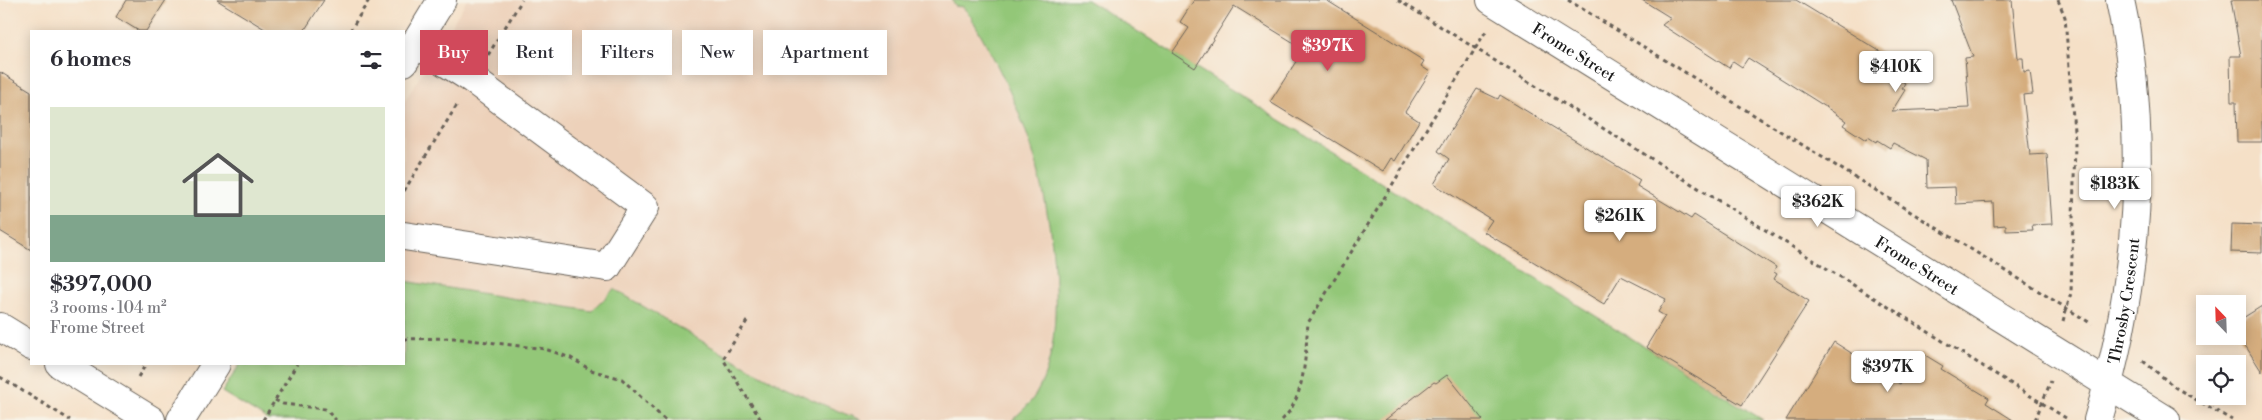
<!DOCTYPE html>
<html lang="en">
<head>
<meta charset="utf-8">
<style>
  body { margin:0; font-family:"Libre Bodoni",serif; background:#f7f7f7; color:#2b2b33; height:100vh; display:flex; flex-direction:column; font-size:19px; white-space:nowrap }
  * { box-sizing:border-box; margin:0 }
  p { font-size:16px; color:#7c7c81 }
  .icon { flex:none; width:28px; height:28px; fill:none; stroke:currentColor; stroke-width:2; stroke-linecap:round; stroke-linejoin:round }
  .map { position:relative; flex:1; overflow:hidden }
  .details { position:absolute; left:30px; top:30px; width:375px; height:335px; display:flex; flex-direction:column; background:#fff; border-radius:0px; box-shadow:0 2px 12px #0003 }
  .details>* { flex:none }
  .hud { position:absolute; left:420px; top:30px; width:475px; height:45px; display:flex; gap:10px }
  .needle { width:32px; rotate:337deg }
  .buttons { position:absolute; left:2196px; top:295px; display:grid; gap:10px }
  .buttons a { display:grid; place-items:center; width:50px; height:50px; border-radius:0px; background:#fff; box-shadow:0 2px 12px #0003; font-size:25px }
  .price { position:absolute; translate:-50% -42px; padding:0 11px; border-radius:5px; background:#fff; color:#222; font-size:16px; line-height:32px; filter:drop-shadow(0 1px 2px #0008) }
  .price::after { content:''; position:absolute; left:50%; top:30px; width:15px; height:11px; margin-left:-8px; background:inherit; clip-path:polygon(0 0,100% 0,50% 100%) }
  .price.on { background:#d1495b; color:#fff }
  ul { padding:0; list-style:none }
  li { display:grid; align-content:center; gap:10px; height:265px; padding:0 20px }
  li+li { border-top:1px solid #e1e1e2 }
  li span { display:grid; place-items:center; height:155px; border-radius:0px; color:#555 }
  li>.icon { margin-inline-start:auto }
  span .icon { width:90px; height:90px; fill:#fffc; stroke-width:1 }
  li b { font-size:21px }
  h2 { display:flex; justify-content:space-between; align-items:center; height:60px; padding:0 20px; font-size:21px }
  .pill { padding:0 18px; border-radius:0px; background:#fff; box-shadow:0 2px 12px #0003; font-size:18px; line-height:45px }
  .pill.on { background:#d1495b; color:#fff }
  .map>svg:first-child { display:block }
  .built { fill:#edd1ba }
  .green { fill:#93c778; stroke:#58724a }
  .building { fill:#d5ad7e }
  .lines { fill:none; stroke-linecap:round; stroke-linejoin:round }
  .minor-casing { stroke:#686158; stroke-width:30 }
  .path { stroke:#686158; stroke-width:3; stroke-dasharray:4 4; stroke-linecap:butt }
  .minor { stroke:#fff; stroke-width:28 }
  .labels { text-anchor:middle; stroke-width:4; stroke-linejoin:round; paint-order:stroke }
  .street-label { font-size:16px; fill:#1c1c1c; stroke:#f7f3e8 }
</style>
</head>
<body>
<div class="map">
<svg width="2262" height="420" viewBox="0 0 2262 420">
  <rect width="100%" height="100%" fill="#f7f3e8"/>
  <filter id="ink" filterUnits="userSpaceOnUse"><feTurbulence type="fractalNoise" baseFrequency=".02" numOctaves="2"/><feDisplacementMap in="SourceGraphic" scale="10" xChannelSelector="R" yChannelSelector="G"/><feConvolveMatrix kernelMatrix="1 2 1 2 8 2 1 2 1" color-interpolation-filters="sRGB"/></filter>
  <filter id="wash" filterUnits="userSpaceOnUse"><feTurbulence type="fractalNoise" baseFrequency=".0096" numOctaves="4" result="noise"/><feDisplacementMap in="SourceGraphic" scale="20" xChannelSelector="R" yChannelSelector="G"/><feGaussianBlur stdDeviation="1.12" result="paint"/><feColorMatrix in="noise" values="0 0 0 0 0 0 0 0 0 0 0 0 0 0 0 0 0 1.4 0 .05"/><feComposite in="paint" operator="in"/></filter>
  <g filter="url(#wash)">
    <rect width="100%" height="100%" fill="#f5e0c7"/>
    <!-- built -->
    <path class="built" d="M 467,0 L 952,0 L 955,6 L 963,7 L 980,33 L 1018,112 L 1035,159 L 1045,201 L 1056,301 L 1048,364 L 1038,392 L 1012,420 L 861,420 L 831,409 L 763,376 L 614,289 L 592,311 L 404,281 L 404,102 Z"/>
    <!-- green -->
    <path class="green" d="M 952,0 L 1087,0 L 1763,420 L 1012,420 C 1021,412 1031,403 1037,392 C 1071,334 1051,205 1030,143 C 1015,99 994,57 971,17 L 963,7 L 955,6 Z
      M 404,281 L 592,311 L 614,289 C 694,336 773,387 861,420 L 268,420 L 222,392 L 240,364 L 404,364 Z"/>
    <g id="blocks">
      <!-- building -->
      <path class="building" d="M 126,0 L 166,0 L 146,31 L 139,31 L 116,17 Z
        M 217,0 L 324,0 L 304,31 L 268,31 Z
        M 1194,0 L 1326,0 L 1424,61 L 1421,66 L 1430,72 L 1405,112 L 1419,121 L 1395,161 L 1391,158 L 1383,171 L 1270,102 L 1304,49 L 1234,6 L 1195,68 L 1172,53 L 1189,28 L 1180,22 Z
        M 1642,0 L 1796,0 L 1904,66 L 1901,72 L 1905,74 L 1900,80 L 1905,83 L 1902,88 L 1905,90 L 1892,111 L 1969,108 L 1965,58 L 1973,57 L 1951,0 L 2012,0 L 2018,58 L 2023,58 L 2024,72 L 2030,71 L 2033,94 L 2023,95 L 2030,155 L 2047,154 L 2052,224 L 2032,225 L 2033,230 L 2006,231 L 2006,225 L 1994,226 L 1993,202 L 1956,204 L 1955,187 L 1927,188 L 1926,160 L 1893,143 L 1890,148 L 1877,140 L 1876,142 L 1868,137 L 1866,140 L 1843,125 L 1846,121 L 1826,107 L 1748,58 L 1742,67 L 1733,61 L 1729,68 L 1662,25 L 1671,18 Z
        M 2231,0 L 2262,0 L 2262,142 L 2237,142 L 2236,102 L 2231,102 L 2230,56 L 2241,56 Z
        M 0,72 L 31,91 L 31,250 L 0,231 Z
        M 1477,89 L 1498,99 L 1500,95 L 1640,180 L 1637,186 L 1691,219 L 1694,215 L 1776,267 L 1774,272 L 1777,274 L 1774,279 L 1809,301 L 1742,405 L 1646,347 L 1665,316 L 1658,312 L 1666,299 L 1621,276 L 1604,304 L 1484,232 L 1492,220 L 1434,184 L 1449,159 L 1438,151 Z
        M 2232,224 L 2262,225 L 2262,253 L 2231,252 Z
        M 2262,306 L 2262,372 L 2238,334 L 2238,321 Z
        M 1834,342 L 1900,384 L 1920,352 L 1943,366 L 1941,369 L 1989,398 L 1986,403 L 2013,420 L 1786,420 Z
        M 1447,375 L 1483,420 L 1385,420 L 1434,382 L 1436,383 Z"/>
    </g>
  </g>
  <g filter="url(#ink)">
    <use href="#blocks" fill-opacity="0" stroke="#686158" stroke-width="1"/>
    <g class="lines">
      <!-- minor casing -->
      <g class="minor-casing">
        <g id="minor">
          <path id="s1" d="M 1491,0 L 2166,420"/>
          <path d="M 404,62 L 442,0"/>
          <path d="M 404,236 L 607,267 L 645,207 L 472,79 L 415,43"/>
          <path d="M 0,327 L 31,346"/>
          <path d="M 60,364 L 151,420"/>
          <path d="M 181,420 L 216,364"/>
          <path id="s2" d="M 2098,420 C 2138,284 2150,139 2120,0"/>
        </g>
      </g>
      <!-- path -->
      <path class="path" d="M 1398,0 L 2069,420
        M 1568,0 L 2092,324
        M 2058,0 L 2065,17 L 2075,143 L 2071,293 L 2063,321
        M 350,31 L 369,0
        M 488,55 L 522,0
        M 404,191 L 457,105
        M 747,321 L 723,359 L 761,420
        M 404,339 L 454,338 L 545,349 L 571,358 L 591,370 L 622,379 L 665,420
        M 2143,361 L 2176,388 L 2232,420
        M 0,377 L 70,420
        M 138,377 L 146,364
        M 275,400 L 283,404 L 325,409 L 336,420
        M 263,420 L 297,364
        M 1282,420 C 1306,397 1305,354 1308,323 L 1486,31
        M 2035,420 L 2051,381"/>
      <!-- minor -->
      <use href="#minor" class="minor"/>
    </g>
  </g>
  <g class="labels">
    <!-- street labels -->
    <g class="street-label">
      <text dy="6" stroke="none"><textPath href="#s1" startOffset="98">Frome Street</textPath></text>
      <text dy="6" stroke="none"><textPath href="#s1" startOffset="502">Frome Street</textPath></text>
      <text dy="6" stroke="none"><textPath href="#s2" startOffset="122">Throsby Crescent</textPath></text>
    </g>
  </g>
</svg>
<div class="buttons">
<a><svg class="needle" viewBox="-14 -14 28 28"><path d="M0-13l5 13h-10z" fill="#e53935"/><path d="M0 13l5-13h-10z" fill="#7c7c81"/></svg></a>
<a><svg class="icon" aria-label="locate" viewBox="0 0 24 24"><circle cx="12" cy="12" r="6"/><path d="M12 2v4M12 18v4M2 12h4M18 12h4"/></svg></a>
</div>
<b class="price on" style="left:1328px;top:72px">$397K</b>
<b class="price" style="left:1896px;top:93px">$410K</b>
<b class="price" style="left:2115px;top:210px">$183K</b>
<b class="price" style="left:1818px;top:228px">$362K</b>
<b class="price" style="left:1620px;top:242px">$261K</b>
<b class="price" style="left:1888px;top:393px">$397K</b>
<div class="hud">
<a class="pill on">Buy</a>
<a class="pill">Rent</a>
<a class="pill">Filters</a>
<a class="pill">New</a>
<a class="pill">Apartment</a>
</div>
<section class="details">
<h2>6 homes<svg class="icon" aria-label="filters" viewBox="0 0 24 24"><path d="M4 7h16M4 17h16"/><circle cx="9" cy="7" r="2"/><circle cx="15" cy="17" r="2"/></svg></h2>
<ul>
<li><span style="background:linear-gradient(#dfe7d0 70%,#7fa58c 0)"><svg class="icon" aria-label="home" viewBox="0 0 24 24"><path d="M3 11l9-7 9 7M6 9v11h12V9"/></svg></span><div><b>$397,000</b><p>3 rooms · 104 m²</p><p>Frome Street</p></div></li>
</ul>
</section>
</div>
</body>
</html>
